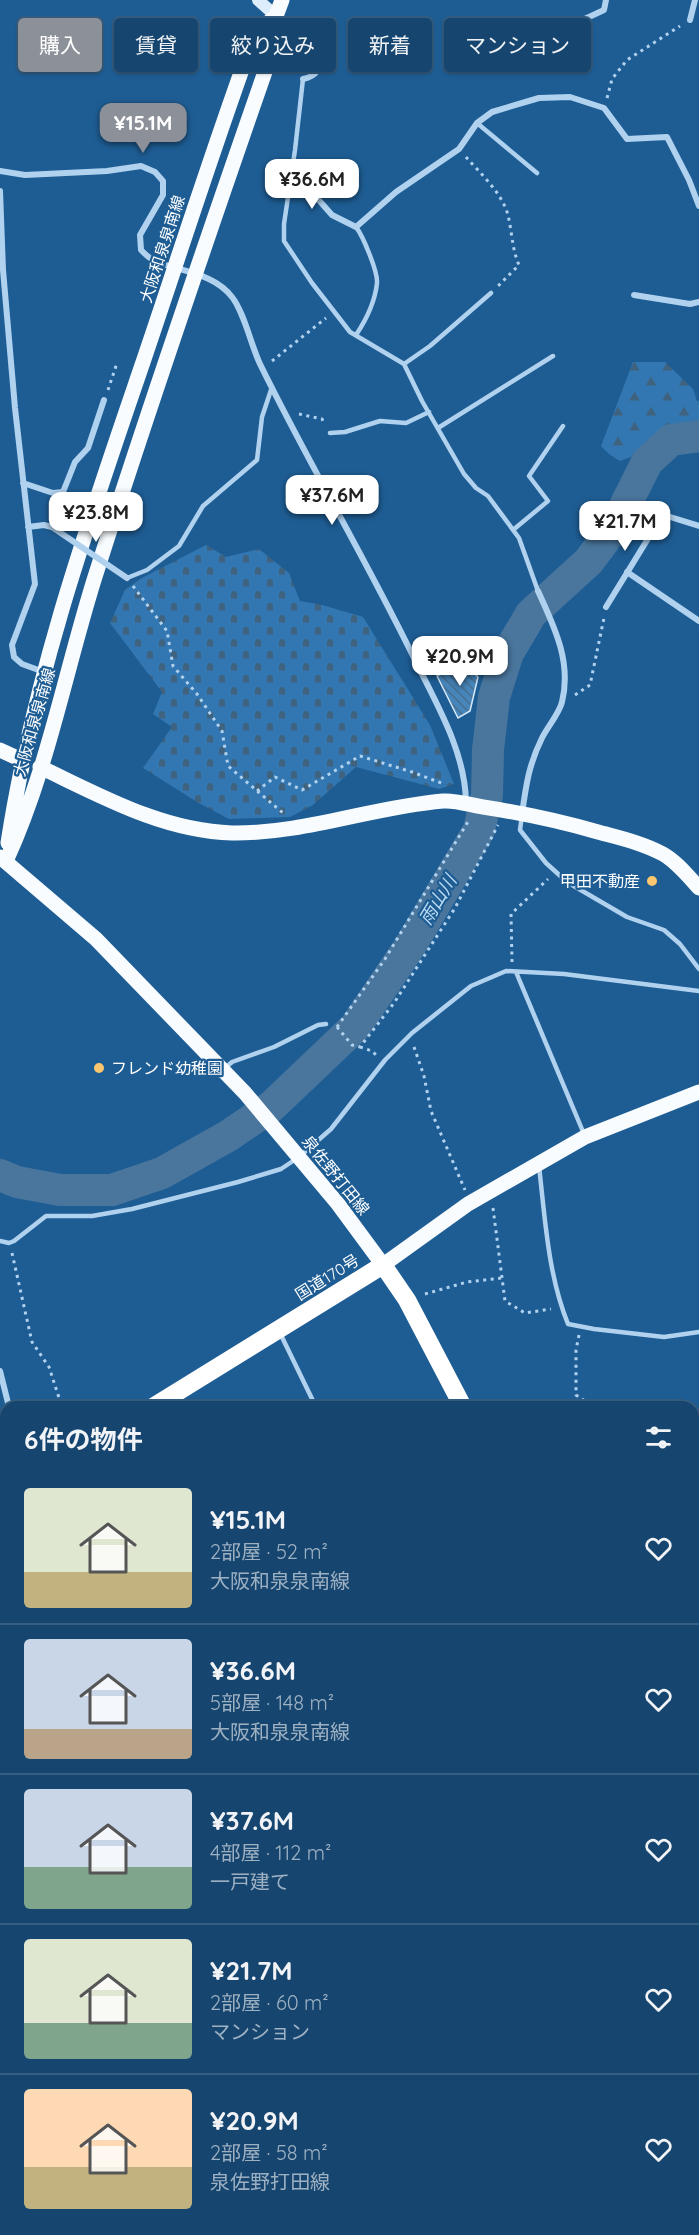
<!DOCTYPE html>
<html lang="ja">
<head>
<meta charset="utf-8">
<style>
  body { margin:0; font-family:Quicksand,"Noto Sans JP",sans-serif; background:#235077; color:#f1f3f6; height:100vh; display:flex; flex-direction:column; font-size:22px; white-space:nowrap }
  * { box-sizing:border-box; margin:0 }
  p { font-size:20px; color:#9eb1c3 }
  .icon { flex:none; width:33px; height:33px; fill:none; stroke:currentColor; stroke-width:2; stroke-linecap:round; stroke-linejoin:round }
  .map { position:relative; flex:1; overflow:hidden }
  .side { position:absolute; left:0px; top:1401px; width:699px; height:834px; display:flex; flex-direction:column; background:#16466f; border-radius:18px 18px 0 0; box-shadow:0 2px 4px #0004,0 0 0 2px #355e82 }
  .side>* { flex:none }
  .hud { position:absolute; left:18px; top:18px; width:663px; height:54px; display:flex; gap:12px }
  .price { position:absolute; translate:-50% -51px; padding:0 14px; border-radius:12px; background:#fff; color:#222; font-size:20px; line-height:39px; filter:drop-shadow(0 2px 3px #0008) }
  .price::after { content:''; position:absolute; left:50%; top:36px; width:18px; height:14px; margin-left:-9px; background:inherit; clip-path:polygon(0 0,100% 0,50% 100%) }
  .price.current { background:#8c9099; color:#fff }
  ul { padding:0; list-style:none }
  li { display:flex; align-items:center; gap:18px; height:150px; padding:0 24px }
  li+li { border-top:2px solid #355e82 }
  li span { display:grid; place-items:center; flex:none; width:168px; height:120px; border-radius:6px; color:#555 }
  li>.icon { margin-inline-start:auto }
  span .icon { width:72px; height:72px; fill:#fffc; stroke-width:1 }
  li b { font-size:26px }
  h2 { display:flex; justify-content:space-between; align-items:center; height:72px; padding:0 24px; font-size:26px }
  .tag { padding:0 21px; border-radius:6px; background:#16466f; box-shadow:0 2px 4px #0004,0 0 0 2px #355e82; font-size:21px; line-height:54px }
  .tag.current { background:#8c9099; color:#fff }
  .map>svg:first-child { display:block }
  .forest { fill:url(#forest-firs) }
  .cemetery { fill:url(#cemetery-stones) }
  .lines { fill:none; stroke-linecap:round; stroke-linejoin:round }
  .river { stroke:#4a769d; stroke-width:32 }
  .building { fill:url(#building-back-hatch); stroke:#d7eafa; stroke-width:1.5 }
  .path { stroke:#b1d2ef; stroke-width:3; stroke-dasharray:3 4.5; stroke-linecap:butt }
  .lane { stroke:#b1d2ef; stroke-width:4.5 }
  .street { stroke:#b1d2ef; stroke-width:6 }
  .secondary { stroke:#deedfb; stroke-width:12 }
  .primary { stroke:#f8fcff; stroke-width:15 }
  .highway { stroke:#fff; stroke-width:18 }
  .street-bridge { stroke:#b1d2ef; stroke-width:6 }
  .poi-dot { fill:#fdc770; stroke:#1e5d94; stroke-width:2 }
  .labels { text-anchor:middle; stroke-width:4.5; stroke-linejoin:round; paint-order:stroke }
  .street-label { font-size:16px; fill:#fff; stroke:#1e5d94 }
  .poi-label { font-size:16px; fill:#fff; stroke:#1e5d94; text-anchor:end }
  .water-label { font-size:18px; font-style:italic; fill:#bddcf5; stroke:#1e5d94 }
</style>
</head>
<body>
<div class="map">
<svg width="699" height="2235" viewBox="0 0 699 2235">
  <defs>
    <pattern id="forest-firs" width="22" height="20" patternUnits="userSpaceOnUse" patternTransform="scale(1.5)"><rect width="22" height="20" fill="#3277b2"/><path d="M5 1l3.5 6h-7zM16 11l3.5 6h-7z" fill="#3f627f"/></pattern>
    <pattern id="cemetery-stones" width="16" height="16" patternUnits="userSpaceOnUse" patternTransform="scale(1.5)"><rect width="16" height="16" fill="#3277b2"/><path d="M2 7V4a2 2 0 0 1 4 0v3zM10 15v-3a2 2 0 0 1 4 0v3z" fill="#3f627f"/></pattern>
    <pattern id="building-back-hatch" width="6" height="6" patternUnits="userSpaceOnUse" patternTransform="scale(1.5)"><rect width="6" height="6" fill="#4686bb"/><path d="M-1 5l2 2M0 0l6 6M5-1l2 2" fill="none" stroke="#486f8f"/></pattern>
  </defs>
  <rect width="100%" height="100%" fill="#1e5d94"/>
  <!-- forest -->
  <path class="forest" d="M 633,362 L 665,362 L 693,389 L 697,401 L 699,401 L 699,422 L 680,423 L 656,434 L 634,456 L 620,461 L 609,454 L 601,446 Z"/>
  <!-- cemetery -->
  <path class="cemetery" d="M 206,545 L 226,557 L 259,549 L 289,573 L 300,601 L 322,605 L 363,617 L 430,725 L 454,784 L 439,789 L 356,767 L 313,805 L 290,817 L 229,819 L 197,802 L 143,768 L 172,727 L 153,714 L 162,692 L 110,623 L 125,590 L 140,579 Z"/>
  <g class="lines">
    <!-- river -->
    <path class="river" d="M 0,1175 L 17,1182 L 60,1190 L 112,1190 L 162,1173 L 228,1136 L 272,1106 L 355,1027 L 410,946 L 479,830 L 487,795 L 488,750 L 494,697 L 508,653 L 531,614 L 589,561 L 615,526 L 647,462 L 671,440 L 699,436
      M 693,1500 L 699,1493
      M 0,1632 L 6,1632"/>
  </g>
  <!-- building -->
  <path class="building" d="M 471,660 L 479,672 L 475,674 L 478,677 L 470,711 L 458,718 L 437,676 L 451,667 L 454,669 Z
    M 693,2010 L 699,2025 L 699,2118 L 693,2103 Z
    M 433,2229 L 599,2229 L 605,2233 L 644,2229 L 647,2235 L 434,2235 Z"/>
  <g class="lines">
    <!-- path -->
    <path class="path" d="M 607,98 L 612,79 L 627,60 L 680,26
      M 466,157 C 481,174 502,193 508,215 C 512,232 512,249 519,265 L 498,286
      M 272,361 L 326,318
      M 108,390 L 117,363
      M 299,414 L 322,419 L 325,424
      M 133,586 L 167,631 L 173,666 L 197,694 L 222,731 L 228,766 L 283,813
      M 575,695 L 590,685 L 604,618
      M 257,791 L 275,777 L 302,790 L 360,756 L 412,772 L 444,784
      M 512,962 L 511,914 L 548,879
      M 337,1027 L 352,1045 L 360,1047 L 394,1003 L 455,908 L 498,825
      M 337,1027 L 385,959 L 469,820
      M 360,1047 L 372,1051 L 377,1056
      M 414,1047 L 424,1076 L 431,1111 L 465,1190
      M 493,1208 L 505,1301 L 525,1313 L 551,1309
      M 12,1253 L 32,1342 L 49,1367 L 62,1407
      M 425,1294 L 467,1282 L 502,1278
      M 579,1335 L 576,1350 L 576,1395 L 594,1407
      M 693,1432 L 699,1428
      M 0,1955 L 6,1955
      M 154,2229 L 161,2235
      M 175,2235 L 176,2229"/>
    <!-- lane -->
    <path class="lane" d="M 303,79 L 295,150 L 284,224 L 284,241 L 312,283 L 350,332 L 404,364 L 422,401 L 464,474 L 476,488 L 488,496 L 519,538 L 538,591
      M 477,123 L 537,173
      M 356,335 C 366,320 375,302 377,283 C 378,272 363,236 356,227
      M 404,364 L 430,346 L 491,293
      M 438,428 L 553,356
      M 330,433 L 345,432 L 380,421 L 406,423 L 429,412
      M 327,490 L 349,478
      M 513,530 L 548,501 L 529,476 L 563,426
      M 127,578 L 147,570 L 179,546 L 203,506 L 257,460 L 262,417 L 272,387
      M 522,815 L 520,830 L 546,863 L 567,882 L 627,917 L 664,930 L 680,944 L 699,969
      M 516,972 L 584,1134
      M 225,1068 L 232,1062 L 274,1047 L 318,1025 L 326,1024
      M 539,1166 C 545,1218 548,1275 568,1324 L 594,1329 L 664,1337 L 699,1332
      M 0,1241 L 9,1243 L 14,1241 L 46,1216 L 92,1216 L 132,1209 L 238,1182 L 281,1169 L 299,1157 L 331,1129 L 385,1060 L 412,1033 L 471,986 L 506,971 L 564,974 L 699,991
      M 280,1333 L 316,1407
      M 0,2113 L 6,2111"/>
    <!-- street -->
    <path class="street" d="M 279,18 L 307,40 L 320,56 C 320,70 317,76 303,79
      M 690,20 L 695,0
      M 533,43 L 604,10 L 606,0
      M 293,164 L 309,189 L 332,215 L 356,227 L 396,192 L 459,149 L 477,123 L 492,112 L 539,98 L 570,97 L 604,108 L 627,139 L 667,137 L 689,180 L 699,206
      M 0,171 L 25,175 L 107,171 L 141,166 L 155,172 L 163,181 L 163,195 L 140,235 L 141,250 C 145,254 150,259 155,261 C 181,272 214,273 232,297 C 244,312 251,345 260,364 C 308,462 364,556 412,654 C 434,700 465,749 466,802
      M 0,191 L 3,270 L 15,408 L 35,584 L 12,645 L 14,657 L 22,664 L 44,672
      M 634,295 L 690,304 L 699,302
      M 23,483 L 53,493 L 63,492 L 75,462 L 88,448 L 104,400
      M 28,527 L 44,525 L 52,527
      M 627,572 L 699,621
      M 606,607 L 657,524 L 667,516 L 699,526
      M 522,814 C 526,785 529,764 542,738 C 548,726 559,714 562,702 C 572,662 554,626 538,591
      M 0,1371 L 9,1407
      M 0,1426 L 6,1424
      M 693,1756 L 699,1755
      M 0,2038 L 6,2042
      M 681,2229 L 696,2235"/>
    <!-- secondary -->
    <path class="secondary" d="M 258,0 L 276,16"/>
    <!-- primary -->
    <path class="primary" d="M 0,750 L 24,761
      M 40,767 C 101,796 163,831 232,833 C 304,834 372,807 443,801 C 456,800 470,805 483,807 C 522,813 560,821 598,832 C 620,838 643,843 663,854 C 677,862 688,876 699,888
      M 8,843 C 33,680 88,523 141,368 C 177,262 211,155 249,50 L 259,30 L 276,16
      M 0,857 L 96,939 L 245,1093 L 338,1204 L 383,1265 L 468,1204 L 585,1137 L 699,1092
      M 6,861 C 47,772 65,673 94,580 C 151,400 213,221 275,43 L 276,16 L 282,0"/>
    <!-- highway -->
    <path class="highway" d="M 153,1407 L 383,1265 L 407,1300 L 463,1407
      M 0,1480 L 6,1480
      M 693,1951 L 699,1967"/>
    <!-- street-bridge -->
    <path class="street-bridge" d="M 52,527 L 127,578"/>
  </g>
  <!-- markers -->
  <g class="poi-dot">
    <circle cx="652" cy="881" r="6"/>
    <circle cx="99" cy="1068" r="6"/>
  </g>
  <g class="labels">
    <!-- street labels -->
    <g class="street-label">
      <text transform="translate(162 249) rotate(-72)" y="6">大阪和泉泉南線</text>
      <text transform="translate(34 722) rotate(-74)" y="6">大阪和泉泉南線</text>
      <text transform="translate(336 1175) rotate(51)" y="6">泉佐野打田線</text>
      <text transform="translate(327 1277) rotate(-32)" y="6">国道170号</text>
    </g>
    <!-- poi labels -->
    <g class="poi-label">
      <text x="640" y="887">甲田不動産</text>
      <text x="111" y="1074" text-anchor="start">フレンド幼稚園</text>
    </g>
    <!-- water labels -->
    <g class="water-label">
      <text transform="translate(438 900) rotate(-59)" y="6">雨山川</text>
    </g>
  </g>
</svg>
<b class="price current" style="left:143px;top:154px">¥15.1M</b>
<b class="price" style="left:312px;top:210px">¥36.6M</b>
<b class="price" style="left:332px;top:526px">¥37.6M</b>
<b class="price" style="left:96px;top:543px">¥23.8M</b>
<b class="price" style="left:625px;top:552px">¥21.7M</b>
<b class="price" style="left:460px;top:687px">¥20.9M</b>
<div class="hud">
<a class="tag current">購入</a>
<a class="tag">賃貸</a>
<a class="tag">絞り込み</a>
<a class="tag">新着</a>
<a class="tag">マンション</a>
</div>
<section class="side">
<h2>6件の物件<svg class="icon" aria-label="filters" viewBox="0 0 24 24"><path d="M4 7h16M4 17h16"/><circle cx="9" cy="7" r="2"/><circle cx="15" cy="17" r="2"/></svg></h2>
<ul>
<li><span style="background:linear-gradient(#dfe7d0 70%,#c2b280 0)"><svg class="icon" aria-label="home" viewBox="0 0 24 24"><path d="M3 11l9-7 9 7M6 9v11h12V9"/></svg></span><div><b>¥15.1M</b><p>2部屋 · 52 m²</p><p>大阪和泉泉南線</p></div><svg class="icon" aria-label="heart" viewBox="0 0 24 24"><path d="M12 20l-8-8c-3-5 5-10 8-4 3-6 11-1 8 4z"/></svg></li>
<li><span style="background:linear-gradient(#c9d6e8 75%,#b9a48a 0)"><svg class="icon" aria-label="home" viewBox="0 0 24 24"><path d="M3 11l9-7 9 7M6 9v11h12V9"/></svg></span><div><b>¥36.6M</b><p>5部屋 · 148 m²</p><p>大阪和泉泉南線</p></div><svg class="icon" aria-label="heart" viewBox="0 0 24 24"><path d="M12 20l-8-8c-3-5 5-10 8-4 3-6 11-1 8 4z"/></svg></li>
<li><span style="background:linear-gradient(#c9d6e8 65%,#7fa58c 0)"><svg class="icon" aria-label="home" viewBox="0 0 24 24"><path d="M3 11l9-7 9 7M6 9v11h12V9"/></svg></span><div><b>¥37.6M</b><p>4部屋 · 112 m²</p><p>一戸建て</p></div><svg class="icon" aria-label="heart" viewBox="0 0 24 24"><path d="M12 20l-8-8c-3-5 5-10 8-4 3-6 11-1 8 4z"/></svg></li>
<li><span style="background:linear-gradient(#dfe7d0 70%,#7fa58c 0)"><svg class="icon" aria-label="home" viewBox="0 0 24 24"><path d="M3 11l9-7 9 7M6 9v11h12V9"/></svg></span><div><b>¥21.7M</b><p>2部屋 · 60 m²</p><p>マンション</p></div><svg class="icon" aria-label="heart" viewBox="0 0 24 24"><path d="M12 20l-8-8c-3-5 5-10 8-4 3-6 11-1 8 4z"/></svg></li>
<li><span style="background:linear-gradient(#ffd9b3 65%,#c2b280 0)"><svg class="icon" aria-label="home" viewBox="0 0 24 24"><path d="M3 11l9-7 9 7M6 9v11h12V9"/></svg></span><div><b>¥20.9M</b><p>2部屋 · 58 m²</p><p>泉佐野打田線</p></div><svg class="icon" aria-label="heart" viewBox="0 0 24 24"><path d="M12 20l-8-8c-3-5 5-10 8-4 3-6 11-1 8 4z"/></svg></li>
</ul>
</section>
</div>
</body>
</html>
